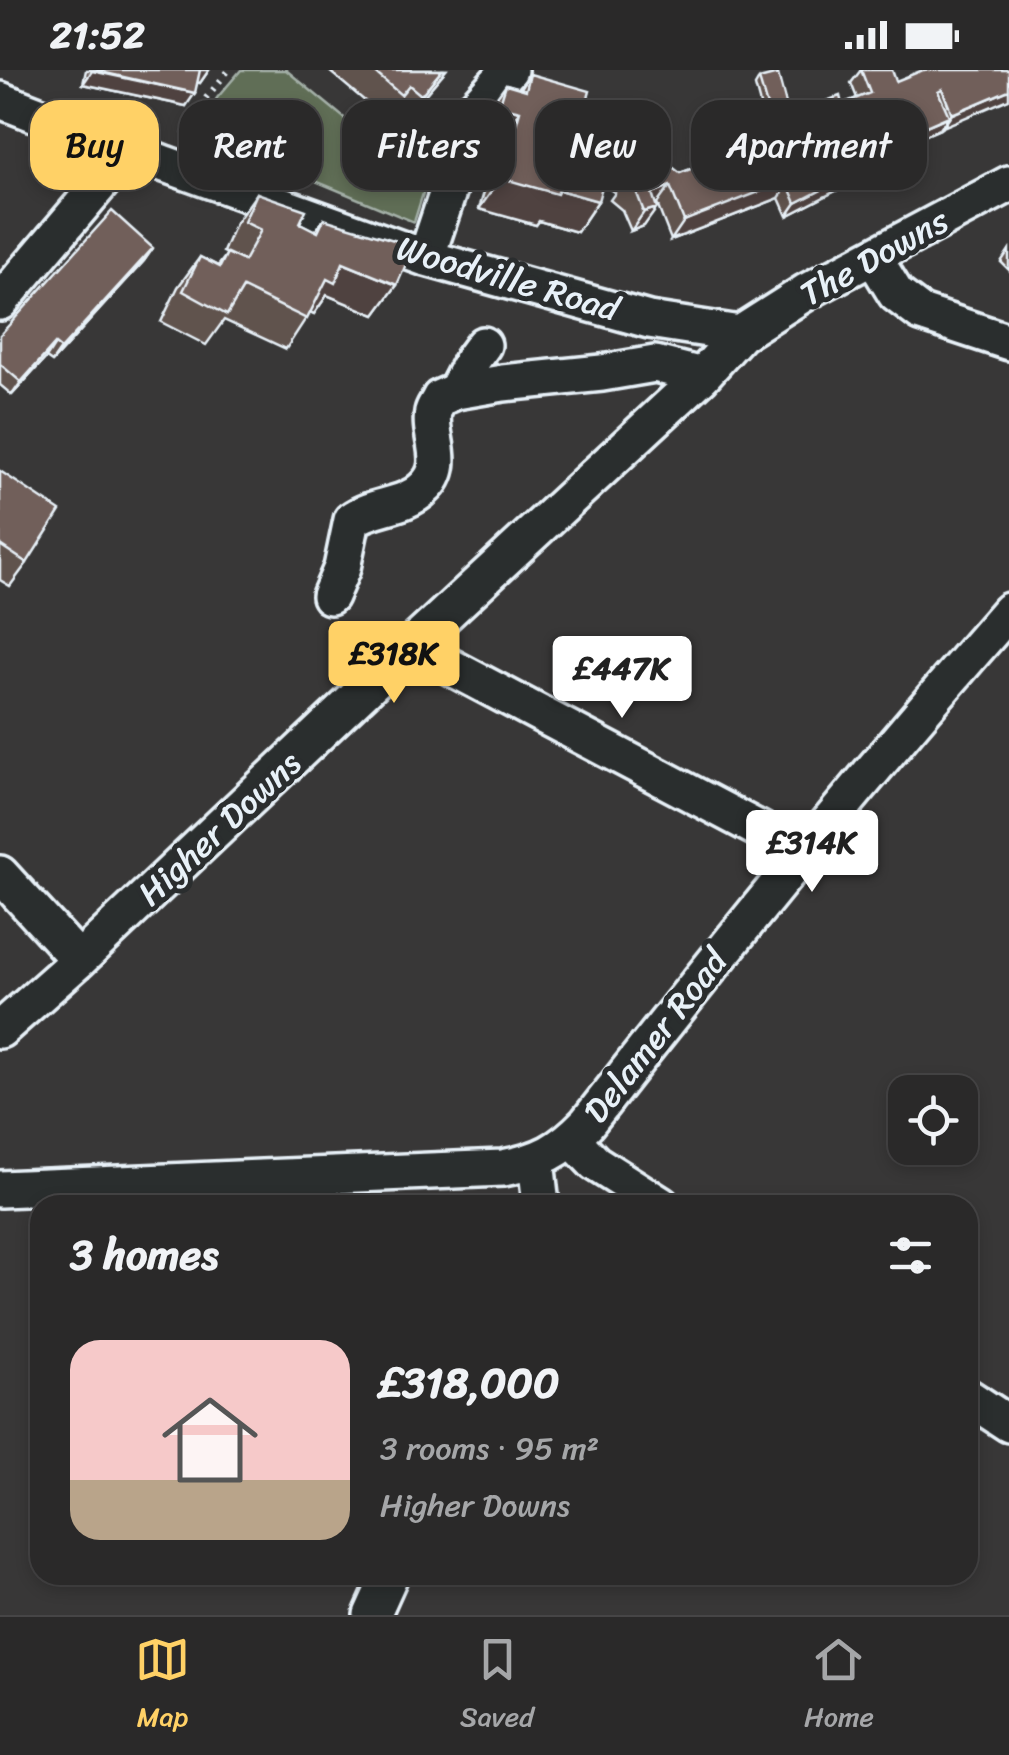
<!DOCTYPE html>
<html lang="en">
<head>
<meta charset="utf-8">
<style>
  body { margin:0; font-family:Sriracha,sans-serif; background:#323131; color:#f1f3f6; height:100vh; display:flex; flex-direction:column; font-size:38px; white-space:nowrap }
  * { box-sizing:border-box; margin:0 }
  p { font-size:32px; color:#a5a6a8 }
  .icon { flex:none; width:55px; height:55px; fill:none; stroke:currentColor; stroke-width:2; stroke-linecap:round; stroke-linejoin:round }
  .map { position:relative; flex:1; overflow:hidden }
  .panel { position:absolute; left:30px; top:1125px; width:948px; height:390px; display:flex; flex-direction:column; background:#2a2929; border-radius:30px; box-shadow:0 5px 15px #0003,0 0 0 2px #464546 }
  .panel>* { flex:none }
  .top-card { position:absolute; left:30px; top:30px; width:950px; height:90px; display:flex; gap:20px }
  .fabs { position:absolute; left:888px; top:1005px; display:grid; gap:20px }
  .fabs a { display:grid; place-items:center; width:90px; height:90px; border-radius:20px; background:#2a2929; box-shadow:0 5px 15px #0003,0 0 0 2px #464546; font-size:50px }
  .price { position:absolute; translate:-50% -85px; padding:0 22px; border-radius:10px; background:#fff; color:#222; font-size:32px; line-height:65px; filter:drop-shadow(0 2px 5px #0008) }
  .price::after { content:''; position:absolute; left:50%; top:60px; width:30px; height:22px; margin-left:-15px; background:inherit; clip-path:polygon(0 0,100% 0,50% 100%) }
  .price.current { background:#ffd166; color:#111 }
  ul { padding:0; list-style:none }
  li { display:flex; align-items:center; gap:30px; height:250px; padding:0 40px }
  li span { display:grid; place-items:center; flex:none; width:280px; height:200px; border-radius:30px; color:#555 }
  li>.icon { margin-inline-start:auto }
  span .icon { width:120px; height:120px; fill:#fffc; stroke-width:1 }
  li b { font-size:42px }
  h2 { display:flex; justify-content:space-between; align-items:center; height:120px; padding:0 40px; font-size:42px }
  .pill { padding:0 35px; border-radius:30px; background:#2a2929; box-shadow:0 5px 15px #0003,0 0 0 2px #464546; font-size:35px; line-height:90px }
  .pill.current { background:#ffd166; color:#111 }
  .status { display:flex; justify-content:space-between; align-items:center; height:70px; padding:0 50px; background:#2a2929; direction:ltr }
  .status svg { height:28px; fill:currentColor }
  .tabs { display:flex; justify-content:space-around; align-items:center; height:140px; border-top:2px solid #464546; background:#2a2929; font-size:28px; color:#a5a6a8 }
  .tabs a { display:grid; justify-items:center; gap:5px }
  .tabs .current { color:#ffd166 }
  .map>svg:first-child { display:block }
  .green { fill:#606e57; stroke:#a4b0a8; stroke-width:2.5 }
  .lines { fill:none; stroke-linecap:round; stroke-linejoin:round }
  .minor-casing { stroke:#e8f1f8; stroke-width:42 }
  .path { stroke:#e8f1f8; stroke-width:6; stroke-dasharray:2.5 8; stroke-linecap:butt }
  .minor { stroke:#2a2d2e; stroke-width:35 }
  .wall { fill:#61524d; stroke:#e8f1f8; stroke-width:2.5 }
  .shaded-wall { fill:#4f423f; stroke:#e8f1f8; stroke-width:2.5 }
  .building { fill:#715f5a; stroke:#e8f1f8; stroke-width:2.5 }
  .labels { text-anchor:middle; stroke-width:10; stroke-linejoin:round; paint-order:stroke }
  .street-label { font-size:35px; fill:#e8f1f8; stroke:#2a2d2e }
</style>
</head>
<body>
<div class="status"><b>21:52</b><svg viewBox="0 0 49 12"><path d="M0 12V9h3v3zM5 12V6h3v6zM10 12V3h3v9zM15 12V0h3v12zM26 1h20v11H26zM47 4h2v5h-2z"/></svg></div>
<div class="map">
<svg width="1009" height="1545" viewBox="0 0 1009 1545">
  <rect width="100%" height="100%" fill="#383737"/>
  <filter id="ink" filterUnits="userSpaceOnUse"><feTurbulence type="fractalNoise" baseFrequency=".01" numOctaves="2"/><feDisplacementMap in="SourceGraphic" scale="20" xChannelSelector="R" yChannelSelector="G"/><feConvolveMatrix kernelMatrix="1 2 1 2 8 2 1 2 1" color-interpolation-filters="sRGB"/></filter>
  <g filter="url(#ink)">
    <!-- green -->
    <path class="green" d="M 241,0 L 286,0 L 388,84 L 433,91 L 414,152 L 272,93 L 208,43 L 217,28 Z"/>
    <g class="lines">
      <!-- minor casing -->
      <g class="minor-casing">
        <path id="minor" d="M 0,30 L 165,94 L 426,188 L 649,250 L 740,264
          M 426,188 L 477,35 L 509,0
          M 874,188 L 896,224 L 921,243 L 1009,272
          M 0,232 L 129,80
          M 456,321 L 472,290 L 483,275
          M 330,526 L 342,498 L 352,450 C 374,434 404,438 424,418 C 450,395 428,367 433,342 C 434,337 438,333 440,328 L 456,321 L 503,313 L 602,303 L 655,294 L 702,306
          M 411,576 L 804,783
          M 0,804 L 79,890
          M 0,960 L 79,890 L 411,576 L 702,306 L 740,264 L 806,222 L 1009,114
          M 572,1069 L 595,1093 L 661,1135
          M 536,1090 L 541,1135
          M 0,1119 L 503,1098 C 541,1091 560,1081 587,1053 C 723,879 863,708 1009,541
          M 968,1327 L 1009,1354
          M 372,1545 L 390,1505"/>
      </g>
      <!-- path -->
      <path class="path" d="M 184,64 L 206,28 L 229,0"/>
      <!-- minor -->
      <use href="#minor" class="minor"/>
    </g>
    <!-- wall -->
    <path class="wall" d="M 86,0 L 209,0 L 200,13 L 198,12 L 186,36 L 83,14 Z
      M 328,0 L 446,0 L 405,48 L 393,39 L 385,48 Z
      M 861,0 L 896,11 L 1009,0 L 940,59 L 856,95 L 849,114 L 787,146 L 779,128 L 671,170 L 657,134 L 644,156 L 631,161 L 622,140 L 610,130 L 615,123 L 607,117 L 604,105 L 617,86 L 680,103 L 700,96 L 712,80 L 743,68 L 741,63 L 754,45 L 762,42 L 755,16 L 759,9 L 789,65 L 808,58 L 806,48 L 815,35 L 842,34 L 857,28 L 851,13 Z
      M 530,4 L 568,99 L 578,106 L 598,131 L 577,162 L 539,151 L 536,155 L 479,139 L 499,72 L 478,66 L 484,44 L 506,14 L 521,18 Z
      M 257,123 L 300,153 L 315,161 L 324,149 L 397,215 L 375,245 L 327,225 L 314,244 L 310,242 L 286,279 L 224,250 L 206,275 L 161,252 L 178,217 L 200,187 L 218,196 L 227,184 L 223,182 L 235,154 Z
      M 153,178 L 144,191 L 52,292 L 46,288 L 12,325 L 0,315 L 0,265 Z
      M 1009,180 L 1009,200 L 1001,192 Z
      M 0,401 L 27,493 L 10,516 L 0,510 Z"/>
    <!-- shaded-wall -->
    <path class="shaded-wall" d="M 199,0 L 209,0 L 200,13 L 191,11 Z
      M 442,0 L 446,0 L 405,48 L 421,25 Z
      M 92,1 L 195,23 L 186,36 L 83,14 Z
      M 1009,20 L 1009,29 L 943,57 L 952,44 Z
      M 499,36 L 520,41 L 499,72 L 478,66 Z
      M 949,46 L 940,59 L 850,98 L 859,85 Z
      M 801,96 L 779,128 L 671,170 L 684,151 Z
      M 858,101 L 849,114 L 787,146 L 796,133 Z
      M 501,108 L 559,120 L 598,131 L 577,162 L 539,151 L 536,155 L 479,139 Z
      M 670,116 L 657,134 L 643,140 L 652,123 Z
      M 657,138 L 644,156 L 631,161 L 644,142 Z
      M 153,178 L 144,191 L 52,292 L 61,279 Z
      M 343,193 L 397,215 L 375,245 L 327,225 L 314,244 L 305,240 L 327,209 Z
      M 55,274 L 46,288 L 12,325 L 21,312 Z"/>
    <!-- building -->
    <path class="building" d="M 92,0 L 200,0 L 195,23 Z
      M 372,0 L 442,0 L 421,25 L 409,15 L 401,25 Z
      M 861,0 L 892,0 L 896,11 L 923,0 L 1009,0 L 1009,20 L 952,44 L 942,19 L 938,21 L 949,46 L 859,85 L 850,70 L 858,101 L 796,133 L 788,115 L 793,109 L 790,104 L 797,102 L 801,96 L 789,65 L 819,54 L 815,35 L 840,26 L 842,34 L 870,23 Z
      M 530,4 L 590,21 L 568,99 L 578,102 L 578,106 L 603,113 L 598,131 L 559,120 L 557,124 L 501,108 L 520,41 L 499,36 L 506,14 L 526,20 Z
      M 778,4 L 793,60 L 783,62 L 779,50 L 774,51 L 769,39 L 768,39 L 759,9 Z
      M 769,39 L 774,51 L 779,50 L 784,63 L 788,62 L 801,96 L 789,101 L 793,109 L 684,151 L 670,116 L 652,123 L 657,138 L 644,142 L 636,121 L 623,112 L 628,104 L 620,98 L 617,86 L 633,66 L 680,103 L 715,90 L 712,80 L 760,61 L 754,45 Z
      M 257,123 L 306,140 L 300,153 L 318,162 L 324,149 L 414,176 L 397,215 L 343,193 L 335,213 L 327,209 L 307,249 L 243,218 L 227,245 L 183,221 L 200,187 L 220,197 L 227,183 L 244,191 L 261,160 L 244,152 Z
      M 112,141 L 153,178 L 61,279 L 55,274 L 21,312 L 0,294 L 0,265 Z
      M 0,401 L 60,441 L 27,493 L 0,475 Z"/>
  </g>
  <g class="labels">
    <!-- street labels -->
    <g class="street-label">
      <text transform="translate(874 187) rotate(-29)" y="12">The Downs</text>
      <text transform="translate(508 208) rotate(16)" y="12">Woodville Road</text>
      <text transform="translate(219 758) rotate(-43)" y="12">Higher Downs</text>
      <text transform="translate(655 966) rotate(-52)" y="12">Delamer Road</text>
    </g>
  </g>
</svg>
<div class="fabs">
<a><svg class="icon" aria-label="locate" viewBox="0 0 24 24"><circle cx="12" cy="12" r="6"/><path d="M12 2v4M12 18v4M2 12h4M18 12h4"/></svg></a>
</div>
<b class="price current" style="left:394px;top:636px">£318K</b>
<b class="price" style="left:622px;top:651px">£447K</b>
<b class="price" style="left:812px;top:825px">£314K</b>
<div class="top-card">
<a class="pill current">Buy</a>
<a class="pill">Rent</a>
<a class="pill">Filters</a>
<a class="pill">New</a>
<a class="pill">Apartment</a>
</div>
<section class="panel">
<h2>3 homes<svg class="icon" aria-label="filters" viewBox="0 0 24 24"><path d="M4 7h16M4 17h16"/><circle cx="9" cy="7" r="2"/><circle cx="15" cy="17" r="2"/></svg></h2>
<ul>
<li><span style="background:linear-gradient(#f6c9c9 70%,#b9a48a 0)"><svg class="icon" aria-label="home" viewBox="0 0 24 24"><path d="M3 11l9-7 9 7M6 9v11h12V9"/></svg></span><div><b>£318,000</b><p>3 rooms · 95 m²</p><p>Higher Downs</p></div></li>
</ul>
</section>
</div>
<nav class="tabs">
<a class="current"><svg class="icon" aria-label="map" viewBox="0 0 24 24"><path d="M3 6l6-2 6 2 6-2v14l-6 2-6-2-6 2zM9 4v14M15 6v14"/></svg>Map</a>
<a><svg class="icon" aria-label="saved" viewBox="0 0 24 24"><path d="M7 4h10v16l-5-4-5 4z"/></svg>Saved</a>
<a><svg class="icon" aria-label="home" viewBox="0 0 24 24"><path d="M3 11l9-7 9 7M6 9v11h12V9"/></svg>Home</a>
</nav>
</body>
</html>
